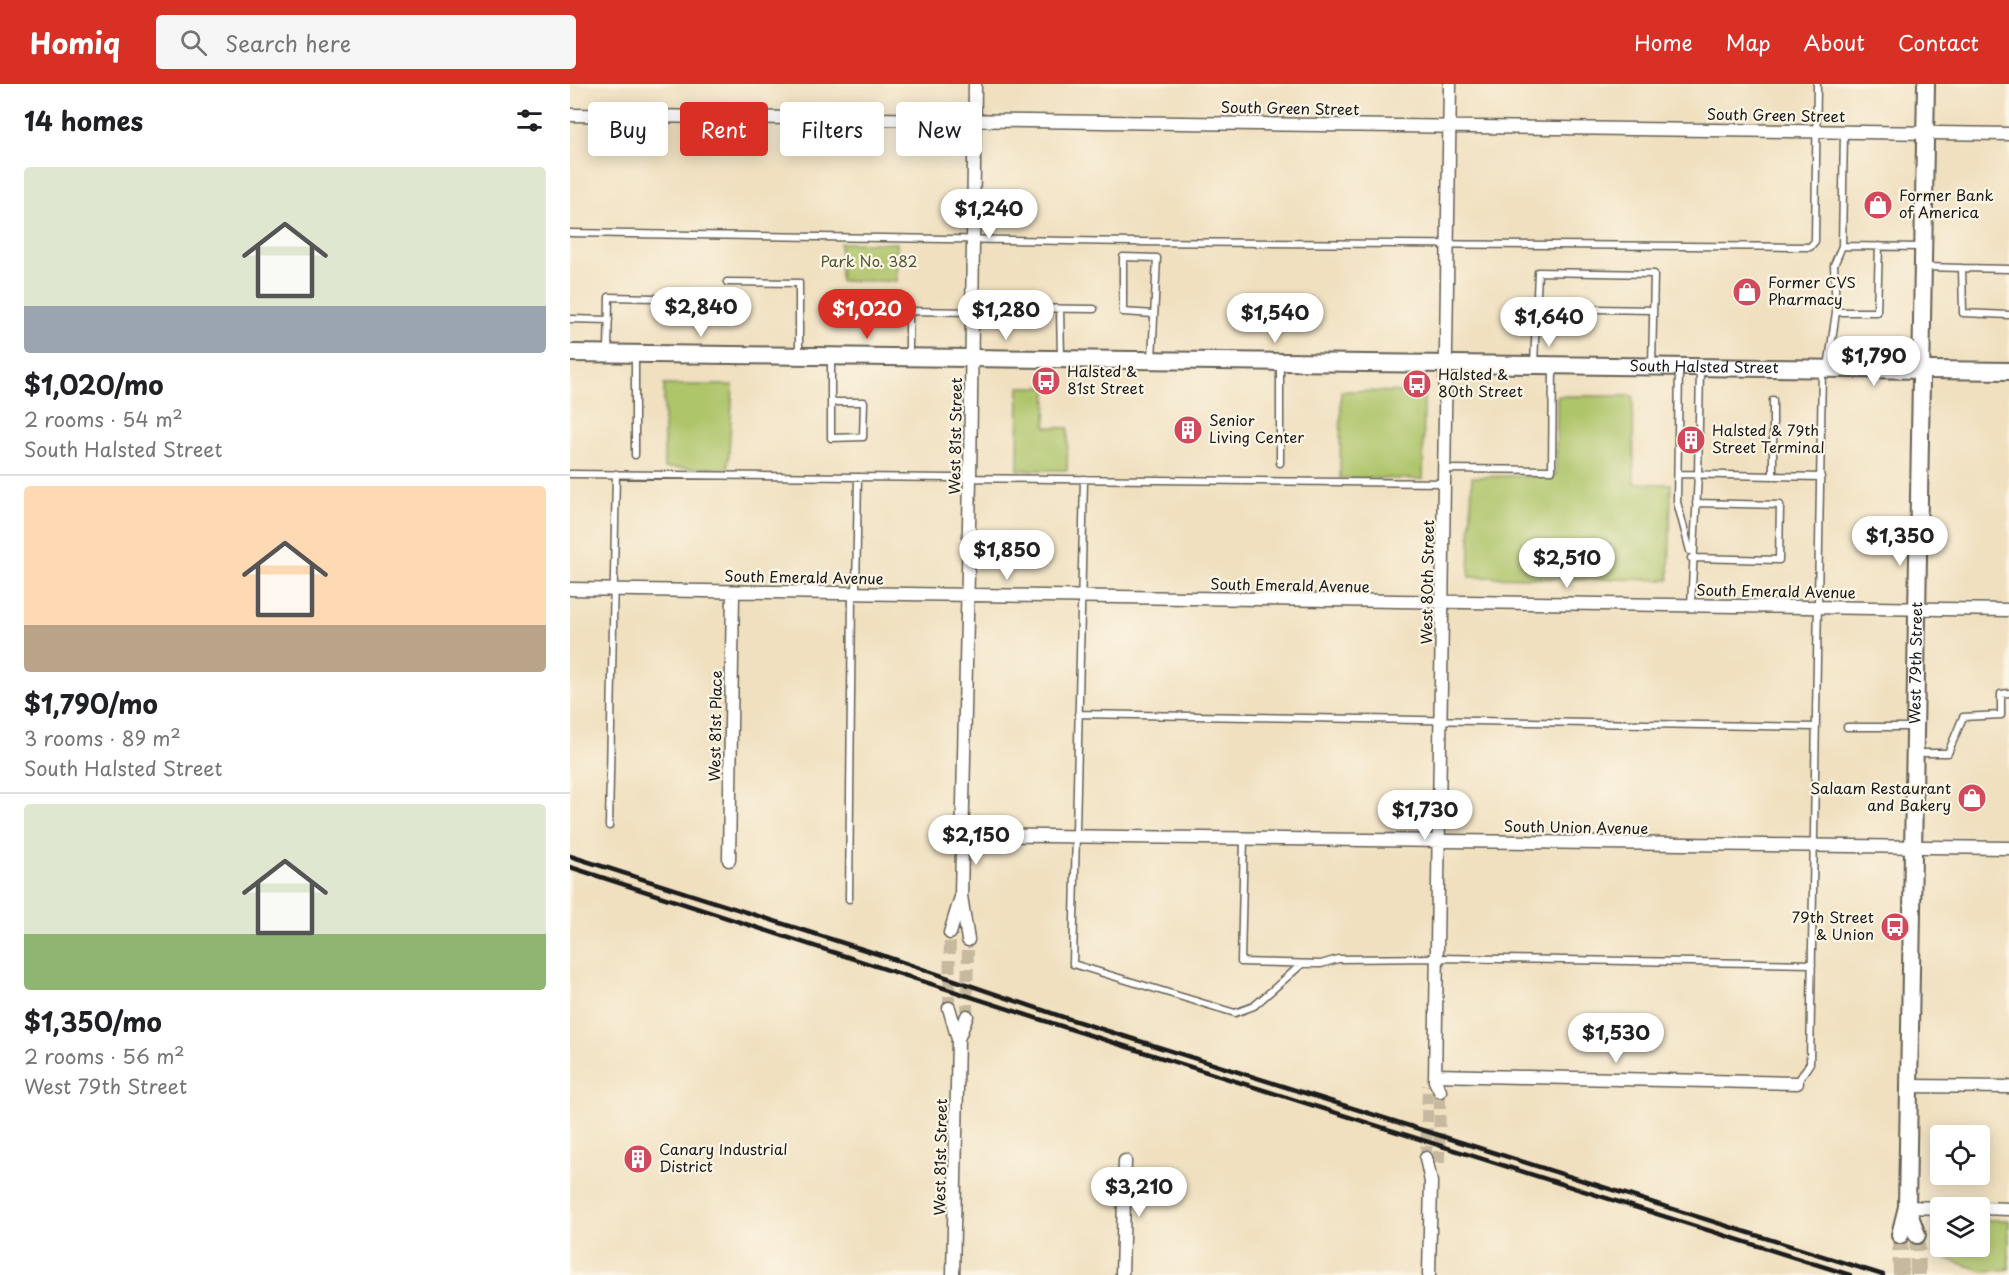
<!DOCTYPE html>
<html lang="en">
<head>
<meta charset="utf-8">
<style>
  body { margin:0; font-family:"Playpen Sans",sans-serif; background:#f6f6f6; color:#202124; height:100vh; display:flex; flex-direction:column; font-size:22px; white-space:nowrap }
  * { box-sizing:border-box; margin:0 }
  p { font-size:20px; color:#757577 }
  .icon { flex:none; width:33px; height:33px; fill:none; stroke:currentColor; stroke-width:2; stroke-linecap:round; stroke-linejoin:round }
  .map { position:relative; flex:1; overflow:hidden }
  .drawer { display:flex; flex-direction:column; background:#fff; width:570px }
  .drawer>* { flex:none }
  .top-card { position:absolute; left:18px; top:18px; width:570px; height:54px; display:flex; gap:12px }
  .tools { position:absolute; left:1360px; top:1041px; display:grid; gap:12px }
  .tools a { display:grid; place-items:center; width:60px; height:60px; border-radius:6px; background:#fff; box-shadow:0 3px 15px #0003; font-size:30px }
  .price { position:absolute; translate:-50% -51px; padding:0 14px; border-radius:21px; background:#fff; color:#222; font-size:20px; line-height:39px; filter:drop-shadow(0 2px 3px #0008) }
  .price::after { content:''; position:absolute; left:50%; top:36px; width:18px; height:14px; margin-left:-9px; background:inherit; clip-path:polygon(0 0,100% 0,50% 100%) }
  .price.selected { background:#d93025; color:#fff }
  ul { padding:0; list-style:none }
  li { display:grid; align-content:center; gap:12px; height:318px; padding:0 24px }
  li+li { border-top:2px solid #e0e0e0 }
  li span { display:grid; place-items:center; height:186px; border-radius:6px; color:#555 }
  li>.icon { margin-inline-start:auto }
  span .icon { width:108px; height:108px; fill:#fffc; stroke-width:1 }
  li b { font-size:26px }
  h2 { display:flex; justify-content:space-between; align-items:center; height:72px; padding:0 24px; font-size:26px }
  .chip { padding:0 21px; border-radius:6px; background:#fff; box-shadow:0 3px 15px #0003; font-size:21px; line-height:54px }
  .chip.selected { background:#d93025; color:#fff }
  header { display:flex; align-items:center; gap:36px; box-sizing:border-box; height:84px; padding:0 30px; background:#d93025; color:#fff }
  header strong { font-size:28px }
  nav { display:flex; gap:33px; margin-inline-start:auto; font-size:21px }
  .search { width:420px; height:54px; background:#f6f6f6; display:flex; align-items:center; gap:15px; box-sizing:border-box; padding:0 21px; border-radius:6px; color:#757577; font-size:22px }
  main { display:flex; flex:1; min-height:0 }
  .map>svg:first-child { display:block }
  .green { fill:#aec56a; stroke:#657043; stroke-width:1.5 }
  .lines { fill:none; stroke-linecap:round; stroke-linejoin:round }
  .minor-tunnel { stroke:#c6b99f; stroke-width:12; stroke-dasharray:12 6; stroke-linecap:butt }
  .secondary-tunnel { stroke:#c6b99f; stroke-width:16; stroke-dasharray:16 8; stroke-linecap:butt }
  .service-casing { stroke:#666155; stroke-width:9 }
  .minor-casing { stroke:#666155; stroke-width:15 }
  .secondary-casing { stroke:#666155; stroke-width:20 }
  .service { stroke:#fff; stroke-width:6 }
  .minor { stroke:#fff; stroke-width:12 }
  .secondary { stroke:#fff; stroke-width:16 }
  .rail { stroke:#1c1c1c; stroke-width:4.5 }
  .labels { text-anchor:middle; stroke-width:4.5; stroke-linejoin:round; paint-order:stroke }
  .street-label { font-size:15px; fill:#1c1c1c; stroke:#fcf5e5 }
  .poi-label { font-size:15px; fill:#1c1c1c; stroke:#fcf5e5; text-anchor:start }
  .park-label { font-size:15px; fill:#4f5737; stroke:#fcf5e5 }
</style>
</head>
<body>
<header>
<strong>Homiq</strong>
<div class="search"><svg class="icon" aria-label="search" viewBox="0 0 24 24"><circle cx="10" cy="10" r="6"/><path d="M15 15l6 6"/></svg>Search here</div>
<nav><a>Home</a><a>Map</a><a>About</a><a>Contact</a></nav>
</header>
<main>
<section class="drawer">
<h2>14 homes<svg class="icon" aria-label="filters" viewBox="0 0 24 24"><path d="M4 7h16M4 17h16"/><circle cx="9" cy="7" r="2"/><circle cx="15" cy="17" r="2"/></svg></h2>
<ul>
<li><span style="background:linear-gradient(#dfe7d0 75%,#9aa5b1 0)"><svg class="icon" aria-label="home" viewBox="0 0 24 24"><path d="M3 11l9-7 9 7M6 9v11h12V9"/></svg></span><div><b>$1,020/mo</b><p>2 rooms · 54 m²</p><p>South Halsted Street</p></div></li>
<li><span style="background:linear-gradient(#ffd9b3 75%,#b9a48a 0)"><svg class="icon" aria-label="home" viewBox="0 0 24 24"><path d="M3 11l9-7 9 7M6 9v11h12V9"/></svg></span><div><b>$1,790/mo</b><p>3 rooms · 89 m²</p><p>South Halsted Street</p></div></li>
<li><span style="background:linear-gradient(#dfe7d0 70%,#8fb573 0)"><svg class="icon" aria-label="home" viewBox="0 0 24 24"><path d="M3 11l9-7 9 7M6 9v11h12V9"/></svg></span><div><b>$1,350/mo</b><p>2 rooms · 56 m²</p><p>West 79th Street</p></div></li>
</ul>
</section>
<div class="map">
<svg width="1439" height="1191" viewBox="0 0 1439 1191">
  <rect width="100%" height="100%" fill="#fcf5e5"/>
  <filter id="ink" filterUnits="userSpaceOnUse"><feTurbulence type="fractalNoise" baseFrequency=".0167" numOctaves="2"/><feDisplacementMap in="SourceGraphic" scale="12" xChannelSelector="R" yChannelSelector="G"/><feConvolveMatrix kernelMatrix="1 2 1 2 8 2 1 2 1" color-interpolation-filters="sRGB"/></filter>
  <filter id="wash" filterUnits="userSpaceOnUse"><feTurbulence type="fractalNoise" baseFrequency=".008" numOctaves="4" result="noise"/><feDisplacementMap in="SourceGraphic" scale="24" xChannelSelector="R" yChannelSelector="G"/><feGaussianBlur stdDeviation="1.35" result="paint"/><feColorMatrix in="noise" values="0 0 0 0 0 0 0 0 0 0 0 0 0 0 0 0 0 1.4 0 .05"/><feComposite in="paint" operator="in"/></filter>
  <g filter="url(#wash)">
    <rect width="100%" height="100%" fill="#f0e0c0"/>
    <!-- green -->
    <path class="green" d="M 270,159 L 327,159 L 327,197 L 270,197 Z
      M 94,301 L 163,301 L 158,384 L 94,384 Z
      M 449,303 L 477,303 L 476,343 L 498,344 L 497,386 L 448,386 Z
      M 771,307 L 854,308 L 853,395 L 770,394 Z
      M 987,312 L 1063,312 L 1064,399 L 1101,400 L 1099,496 L 899,493 L 902,393 L 986,391 Z
      M 1364,1135 L 1371,1135 L 1371,1162 L 1410,1162 L 1410,1136 L 1439,1136 L 1439,1185 L 1414,1187 L 1364,1171 Z"/>
  </g>
  <g filter="url(#ink)">
    <g class="lines">
      <!-- minor-tunnel -->
      <path class="minor-tunnel" d="M 379,924 L 380,849
        M 397,932 L 398,856
        M 856,1074 L 858,1001
        M 869,1079 L 870,1007"/>
      <!-- secondary-tunnel -->
      <path class="secondary-tunnel" d="M 1330,1151 L 1331,1191
        M 1347,1151 L 1348,1191"/>
      <!-- service casing -->
      <g class="service-casing">
        <path id="service" d="M 1274,48 L 1272,162 L 1352,163
          M 0,149 L 561,158 L 1240,163 L 1245,157 L 1247,0
          M 1272,162 L 1264,181 L 1266,228 L 1307,228 L 1309,162
          M 1356,183 L 1392,184 L 1393,229 L 1439,231
          M 1392,184 L 1439,185
          M 157,198 L 229,199 L 229,272
          M 438,224 L 524,225
          M 967,224 L 1083,226
          M 490,225 L 491,274
          M 0,235 L 39,236
          M 38,269 L 39,213 L 85,214
          M 339,272 L 339,227 L 402,228
          M 582,275 L 587,174 L 553,173 L 553,228 L 584,230
          M 710,278 L 710,379
          M 964,280 L 968,188 L 1084,190 L 1082,282
          M 1109,284 L 1107,418 L 1120,467
          M 1258,284 L 1266,228
          M 261,318 L 294,318 L 293,353 L 261,354 C 261,327 261,301 261,274
          M 65,371 L 65,271
          M 875,385 L 982,386 L 983,281
          M 0,390 L 875,399
          M 1108,390 L 1251,393
          M 1203,392 L 1203,316
          M 514,395 L 503,880 L 665,929 L 684,922 L 732,880
          M 1121,474 L 1209,476 L 1210,421 L 1126,419
          M 286,509 L 288,393
          M 1121,521 L 1128,391 L 1130,286
          M 508,630 L 1246,643
          M 1277,643 L 1343,643
          M 1347,669 L 1378,669 L 1393,633 L 1431,631 L 1431,610 L 1439,609
          M 39,742 L 46,390
          M 674,755 L 671,878 L 751,880 L 768,875 L 867,874 L 1242,880
          M 279,815 L 282,510
          M 1227,999 L 1240,979 L 1252,286"/>
      </g>
      <!-- minor casing -->
      <g class="minor-casing">
        <path id="minor" d="M 0,31 L 1439,50
          M 0,505 L 1439,526
          M 392,751 L 1439,764
          M 159,776 L 163,508
          M 380,849 L 390,816
          M 398,856 L 391,812 L 400,394 L 405,0
          M 379,924 L 388,955 L 383,1191
          M 388,955 L 397,932
          M 865,991 L 1227,999
          M 1339,1002 L 1439,1003
          M 870,1007 L 865,997 L 880,0
          M 856,1074 L 861,1098 L 859,1191
          M 1337,1123 L 1371,1124
          M 1410,1124 L 1439,1125
          M 552,1191 L 555,1077"/>
      </g>
      <!-- secondary casing -->
      <g class="secondary-casing">
        <g id="secondary">
          <path id="s1" d="M 0,269 L 1439,287"/>
          <path d="M 1337,1124 L 1347,1151"/>
          <path id="s2" d="M 1330,1151 L 1337,1123 L 1356,0"/>
        </g>
      </g>
      <!-- service -->
      <use href="#service" class="service"/>
      <!-- minor -->
      <use href="#minor" class="minor"/>
      <!-- secondary -->
      <use href="#secondary" class="secondary"/>
      <!-- rail -->
      <path class="rail" d="M 0,772 L 314,872 L 493,933 L 1313,1191
        M 0,783 L 472,936 L 1280,1191"/>
    </g>
  </g>
  <!-- icons -->
  <defs>
    <g id="shop-disc" transform="scale(1.5)"><circle r="9.5" fill="#d1495b" stroke="#fcf5e5"/><path d="M-5-2.5h2.3a2.7 3.5 0 0 1 5.4 0H5L5.5 6h-11ZM-1.5-2.5h3a1.5 2.3 0 0 0-3 0Z" fill="#fff"/></g>
    <g id="bus-disc" transform="scale(1.5)"><circle r="9.5" fill="#d1495b" stroke="#fcf5e5"/><path d="M-5-6H5V4H4V6H2V4H-2V6H-4V4H-5ZM-3.5-4V0h7V-4ZM-3.5 1.2v1.5H-2V1.2ZM2 1.2v1.5H3.5V1.2Z" fill="#fff"/></g>
    <g id="building-disc" transform="scale(1.5)"><circle r="9.5" fill="#d1495b" stroke="#fcf5e5"/><path d="M-4-6H4V6H1V3H-1V6H-4ZM-2.5-4.3h1.7v1.8h-1.7ZM.8-4.3h1.7v1.8H.8ZM-2.5-1h1.7V.8h-1.7ZM.8-1h1.7V.8H.8Z" fill="#fff"/></g>
  </defs>
  <g fill-rule="evenodd">
    <use href="#shop-disc" x="1308" y="121"/>
    <use href="#shop-disc" x="1177" y="208"/>
    <use href="#bus-disc" x="476" y="297"/>
    <use href="#bus-disc" x="847" y="300"/>
    <use href="#building-disc" x="618" y="346"/>
    <use href="#building-disc" x="1121" y="356"/>
    <use href="#shop-disc" x="1402" y="714"/>
    <use href="#bus-disc" x="1325" y="843"/>
    <use href="#building-disc" x="68" y="1075"/>
  </g>
  <g class="labels">
    <!-- street labels -->
    <g class="street-label">
      <text transform="translate(720 25) rotate(1)" y="5">South Green Street</text>
      <text transform="translate(1206 32) rotate(1)" y="5">South Green Street</text>
      <text dy="5" stroke="none"><textPath href="#s1" startOffset="1134">South Halsted Street</textPath></text>
      <text transform="translate(386 352) rotate(-89)" y="5">West 81st Street</text>
      <text transform="translate(234 494) rotate(1)" y="5">South Emerald Avenue</text>
      <text transform="translate(858 498) rotate(-89)" y="5">West 80th Street</text>
      <text transform="translate(720 502) rotate(1)" y="5">South Emerald Avenue</text>
      <text transform="translate(1206 508) rotate(1)" y="5">South Emerald Avenue</text>
      <text dy="5" stroke="none"><textPath href="#s2" startOffset="573">West 79th Street</textPath></text>
      <text transform="translate(146 642) rotate(-89)" y="5">West 81st Place</text>
      <text transform="translate(1006 744) rotate(1)" y="5">South Union Avenue</text>
      <text transform="translate(371 1073) rotate(-89)" y="5">West 81st Street</text>
    </g>
    <!-- poi labels -->
    <g class="poi-label">
      <text x="1329" y="117">Former Bank<tspan x="1329" dy="17">of America</tspan></text>
      <text x="1198" y="204">Former CVS<tspan x="1198" dy="17">Pharmacy</tspan></text>
      <text x="497" y="293">Halsted &amp;<tspan x="497" dy="17">81st Street</tspan></text>
      <text x="868" y="296">Halsted &amp;<tspan x="868" dy="17">80th Street</tspan></text>
      <text x="639" y="342">Senior<tspan x="639" dy="17">Living Center</tspan></text>
      <text x="1142" y="352">Halsted &amp; 79th<tspan x="1142" dy="17">Street Terminal</tspan></text>
      <text x="1381" y="710" text-anchor="end">Salaam Restaurant<tspan x="1381" dy="17">and Bakery</tspan></text>
      <text x="1304" y="839" text-anchor="end">79th Street<tspan x="1304" dy="17">&amp; Union</tspan></text>
      <text x="89" y="1071">Canary Industrial<tspan x="89" dy="17">District</tspan></text>
    </g>
    <!-- park labels -->
    <g class="park-label">
      <text x="299" y="183">Park No. 382</text>
    </g>
  </g>
</svg>
<div class="tools">
<a><svg class="icon" aria-label="locate" viewBox="0 0 24 24"><circle cx="12" cy="12" r="6"/><path d="M12 2v4M12 18v4M2 12h4M18 12h4"/></svg></a>
<a><svg class="icon" aria-label="layers" viewBox="0 0 24 24"><path d="M12 4l9 5-9 5-9-5zM3 14l9 5 9-5"/></svg></a>
</div>
<b class="price" style="left:419px;top:156px">$1,240</b>
<b class="price" style="left:131px;top:254px">$2,840</b>
<b class="price selected" style="left:297px;top:256px">$1,020</b>
<b class="price" style="left:436px;top:257px">$1,280</b>
<b class="price" style="left:705px;top:260px">$1,540</b>
<b class="price" style="left:979px;top:264px">$1,640</b>
<b class="price" style="left:1304px;top:303px">$1,790</b>
<b class="price" style="left:1330px;top:483px">$1,350</b>
<b class="price" style="left:437px;top:497px">$1,850</b>
<b class="price" style="left:997px;top:505px">$2,510</b>
<b class="price" style="left:855px;top:757px">$1,730</b>
<b class="price" style="left:406px;top:782px">$2,150</b>
<b class="price" style="left:1046px;top:980px">$1,530</b>
<b class="price" style="left:569px;top:1134px">$3,210</b>
<div class="top-card">
<a class="chip">Buy</a>
<a class="chip selected">Rent</a>
<a class="chip">Filters</a>
<a class="chip">New</a>
</div>
</div>
</main>
</body>
</html>
